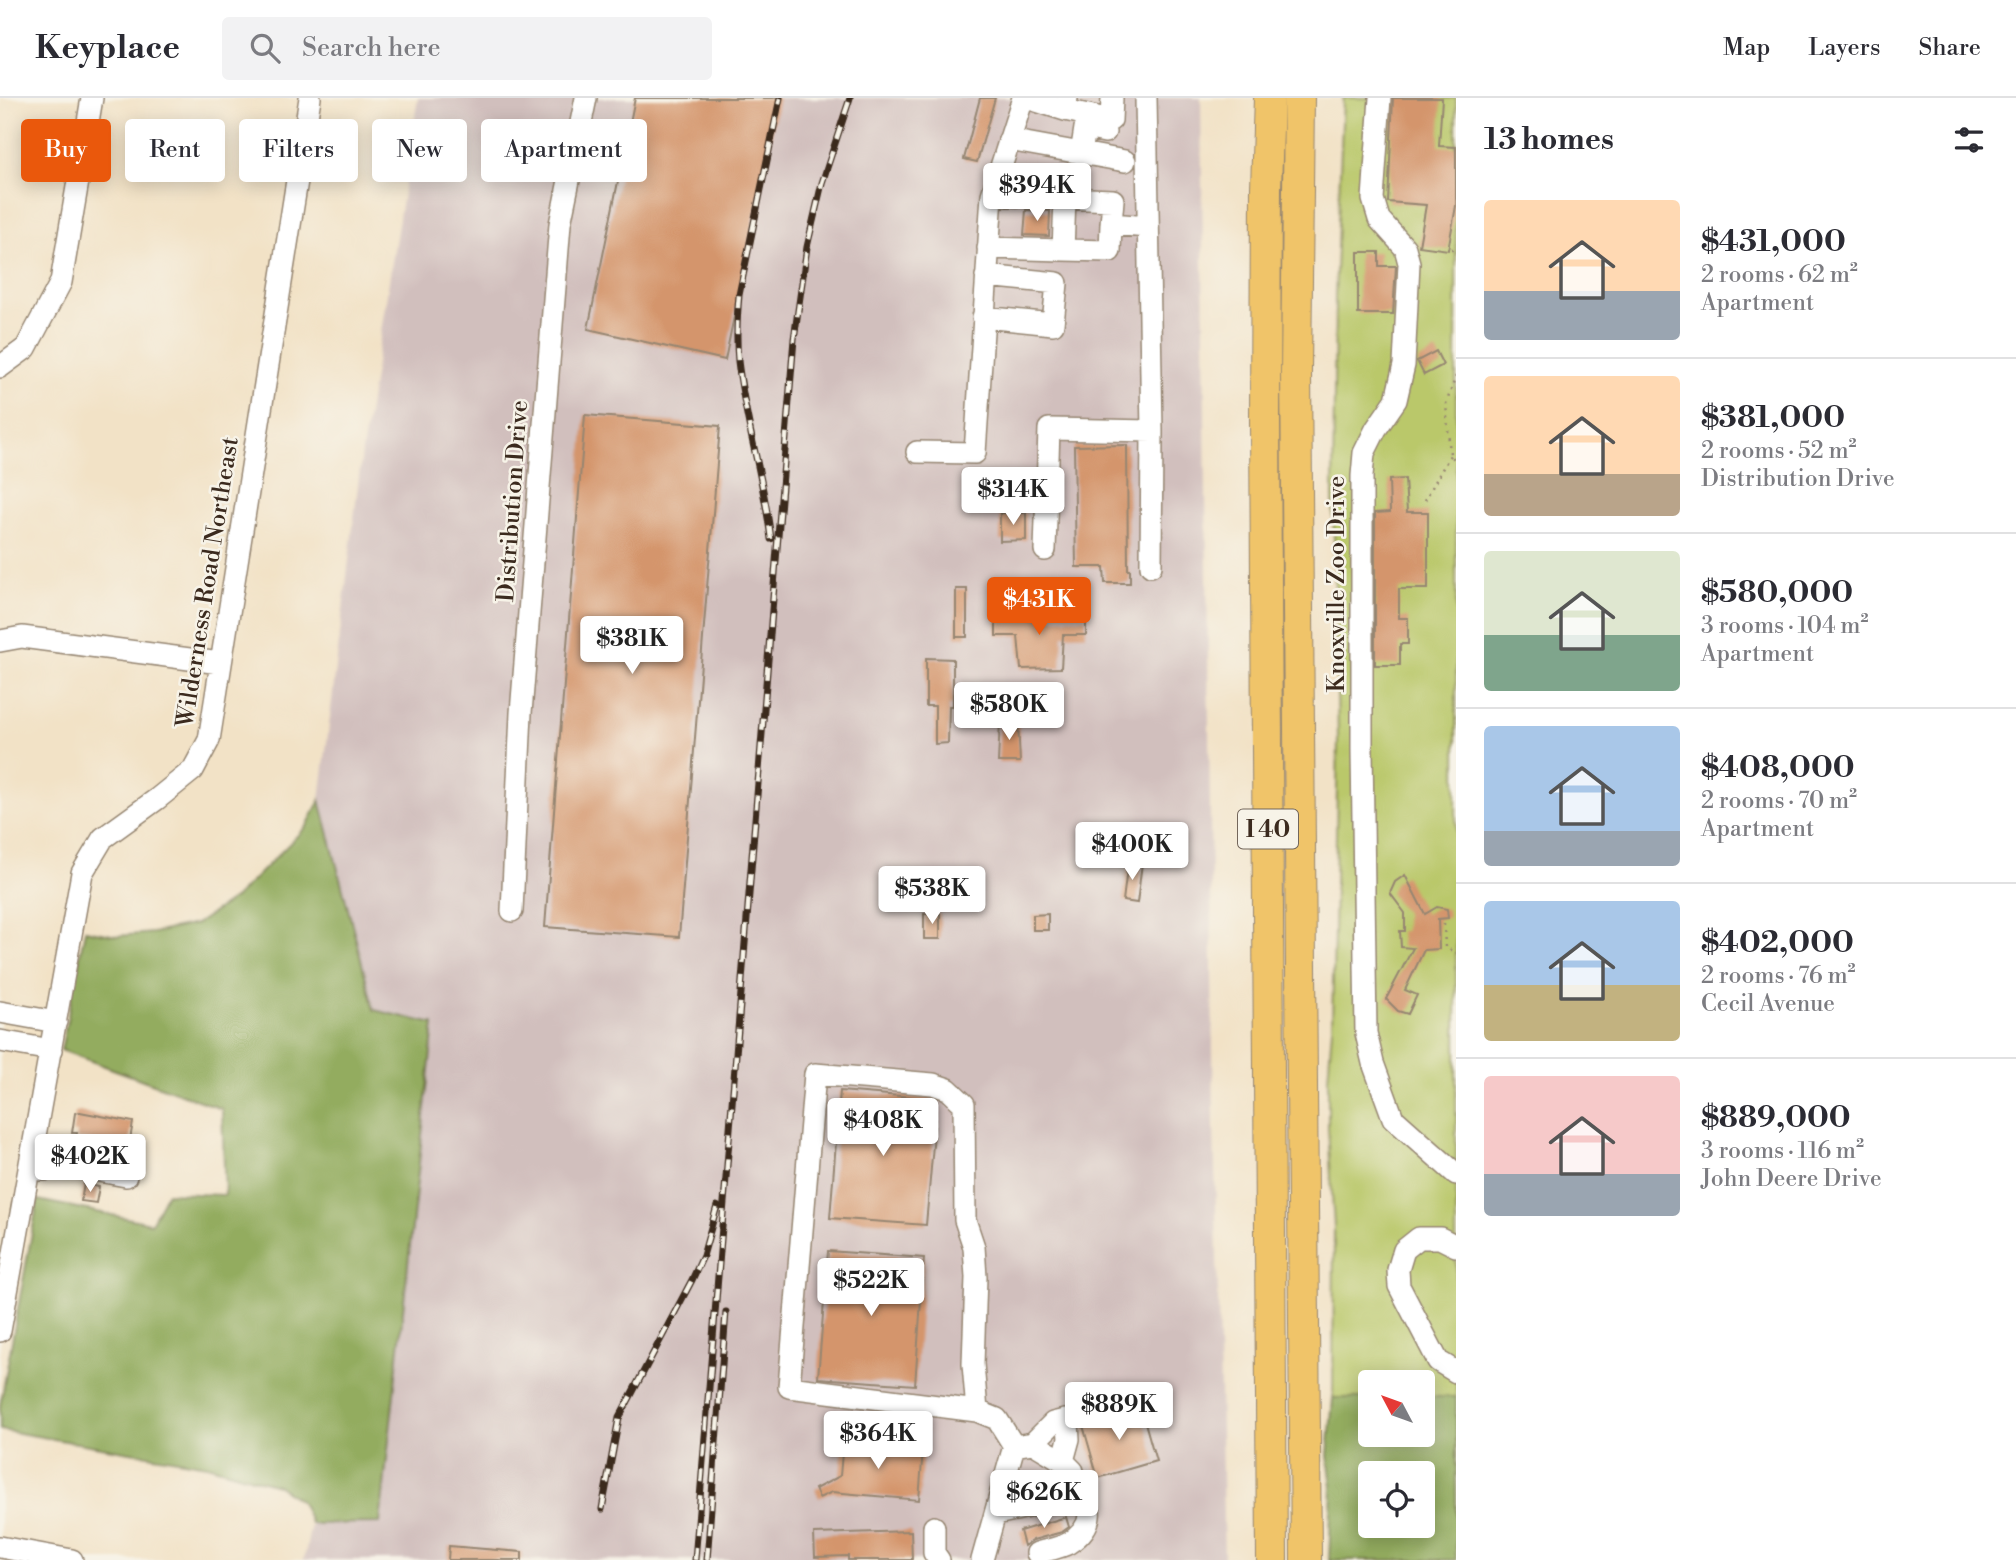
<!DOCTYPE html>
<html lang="en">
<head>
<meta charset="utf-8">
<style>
  body { margin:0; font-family:"Libre Bodoni",serif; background:#f2f2f3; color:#2b2b33; height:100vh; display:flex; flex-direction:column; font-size:26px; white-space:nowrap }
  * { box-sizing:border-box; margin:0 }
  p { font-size:23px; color:#7c7c81 }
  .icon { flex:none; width:38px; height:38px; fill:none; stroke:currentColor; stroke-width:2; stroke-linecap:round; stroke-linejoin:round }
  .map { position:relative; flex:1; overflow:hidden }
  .side { display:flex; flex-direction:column; background:#fff; width:560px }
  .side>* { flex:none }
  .guide { position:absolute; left:21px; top:21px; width:665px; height:63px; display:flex; gap:14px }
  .needle { width:46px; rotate:311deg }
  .controls { position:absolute; left:1358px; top:1272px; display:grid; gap:14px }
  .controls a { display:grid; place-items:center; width:77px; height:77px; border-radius:7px; background:#fff; box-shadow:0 4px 18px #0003; font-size:35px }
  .price { position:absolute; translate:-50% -60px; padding:0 16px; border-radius:7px; background:#fff; color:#222; font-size:23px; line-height:46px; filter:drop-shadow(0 2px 4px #0008) }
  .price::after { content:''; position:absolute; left:50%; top:42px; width:21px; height:16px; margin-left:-10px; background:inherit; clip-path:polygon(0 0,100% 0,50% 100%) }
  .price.on { background:#ea580c; color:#fff }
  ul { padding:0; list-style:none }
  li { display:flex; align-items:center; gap:21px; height:175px; padding:0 28px }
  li+li { border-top:2px solid #e1e1e2 }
  li span { display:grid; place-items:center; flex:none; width:196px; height:140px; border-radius:7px; color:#555 }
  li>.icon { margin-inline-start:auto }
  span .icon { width:84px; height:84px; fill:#fffc; stroke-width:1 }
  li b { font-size:30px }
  h2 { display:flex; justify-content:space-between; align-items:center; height:84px; padding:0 28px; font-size:30px }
  .tag { padding:0 24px; border-radius:7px; background:#fff; box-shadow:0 4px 18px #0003; font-size:24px; line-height:63px }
  .tag.on { background:#ea580c; color:#fff }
  header { display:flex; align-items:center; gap:42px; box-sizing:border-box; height:98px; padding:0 35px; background:#fff; border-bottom:2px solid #e1e1e2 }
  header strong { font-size:33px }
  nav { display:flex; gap:38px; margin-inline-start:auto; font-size:24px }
  .search { width:490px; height:63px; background:#f2f2f3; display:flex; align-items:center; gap:18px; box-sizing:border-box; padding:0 24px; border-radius:7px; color:#7c7c81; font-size:26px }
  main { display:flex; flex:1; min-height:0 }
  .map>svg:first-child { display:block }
  .industrial { fill:#d1bfbd }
  .green { fill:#bac86a; stroke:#7a7944; stroke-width:2 }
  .forest { fill:#93ac5e; stroke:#676b3e; stroke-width:2; fill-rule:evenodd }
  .building { fill:#d4956c }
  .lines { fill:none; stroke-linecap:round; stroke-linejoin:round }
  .minor-casing { stroke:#968672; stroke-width:24 }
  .highway-casing { stroke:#968672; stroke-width:32 }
  .path { stroke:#968672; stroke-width:2.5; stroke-dasharray:2 5; stroke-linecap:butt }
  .minor { stroke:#fff; stroke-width:21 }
  .highway { stroke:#f0c469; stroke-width:30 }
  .rail-casing { stroke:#3b2a1e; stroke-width:7 }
  .rail { stroke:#f7f3e8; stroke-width:4.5; stroke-dasharray:13; stroke-linecap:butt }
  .labels { text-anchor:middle; stroke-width:5; stroke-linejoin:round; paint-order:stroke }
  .shield { fill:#f7f3e8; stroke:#73665b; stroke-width:2 }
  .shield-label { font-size:23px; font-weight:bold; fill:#3b2a1e }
  .street-label { font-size:24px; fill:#3b2a1e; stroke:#f7f3e8 }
</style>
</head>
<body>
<header>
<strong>Keyplace</strong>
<div class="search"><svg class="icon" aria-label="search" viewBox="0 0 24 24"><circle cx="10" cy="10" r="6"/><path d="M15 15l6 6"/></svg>Search here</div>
<nav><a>Map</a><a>Layers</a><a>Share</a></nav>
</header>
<main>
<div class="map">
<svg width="1456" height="1462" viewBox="0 0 1456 1462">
  <rect width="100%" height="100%" fill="#f7f3e8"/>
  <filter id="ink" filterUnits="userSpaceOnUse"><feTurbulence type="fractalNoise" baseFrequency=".0143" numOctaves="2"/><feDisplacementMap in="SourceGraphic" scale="14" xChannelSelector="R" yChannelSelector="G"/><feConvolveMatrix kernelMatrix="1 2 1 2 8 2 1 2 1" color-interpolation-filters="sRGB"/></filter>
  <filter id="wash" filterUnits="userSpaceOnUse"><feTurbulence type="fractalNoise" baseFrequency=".00686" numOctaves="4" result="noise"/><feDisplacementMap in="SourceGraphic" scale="28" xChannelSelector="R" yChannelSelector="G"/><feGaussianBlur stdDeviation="1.57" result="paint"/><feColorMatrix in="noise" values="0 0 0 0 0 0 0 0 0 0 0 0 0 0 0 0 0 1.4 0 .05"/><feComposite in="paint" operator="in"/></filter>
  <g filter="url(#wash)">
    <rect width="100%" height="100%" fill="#f2e2c6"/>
    <!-- industrial -->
    <path class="industrial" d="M 418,0 L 1201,0 L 1214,1028 L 1224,1462 L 304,1462 L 311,1426 L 380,1424 L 434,926 L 374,912 L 320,702 L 362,354 Z"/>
    <!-- green -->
    <path class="green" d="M 1343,0 L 1456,0 L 1456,1299 L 1423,1299 L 1423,1284 L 1370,1284 L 1370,1300 L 1333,1300 L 1334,1129 L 1328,1030 L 1328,981 L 1332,930 L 1338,642 L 1333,395 L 1335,199 Z"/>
    <!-- forest -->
    <path class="forest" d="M 320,702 L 374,912 L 434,926 L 380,1425 L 311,1426 L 301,1404 L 277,1387 L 207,1367 L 0,1332 L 0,1308 L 38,1102 L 151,1125 L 167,1095 L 225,1097 L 222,1011 L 61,952 L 85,832 L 117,838 L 153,835 L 196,826 L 235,800 L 307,728 Z
      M 1423,1299 L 1456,1299 L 1456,1462 L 1329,1462 L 1332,1389 L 1328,1357 L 1333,1300 L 1370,1300 L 1370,1337 L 1423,1337 ZM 1370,1376 L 1423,1376 L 1423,1428 L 1370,1428 Z"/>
    <g id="blocks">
      <!-- building -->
      <path class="building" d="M 635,0 L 779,0 L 725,262 L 588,231 Z
        M 980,0 L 995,0 L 977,64 L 964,61 Z
        M 1393,0 L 1442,0 L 1439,48 L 1456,49 L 1456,108 L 1448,152 L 1419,148 L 1426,107 L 1388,104 Z
        M 1026,112 L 1050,113 L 1049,138 L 1024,137 Z
        M 1358,154 L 1379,154 L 1379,168 L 1396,168 L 1393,216 L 1358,216 Z
        M 1436,253 L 1443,267 L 1424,277 L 1417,263 Z
        M 585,317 L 720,328 L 679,839 L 545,829 Z
        M 1127,347 L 1128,472 L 1130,472 L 1130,485 L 1105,485 L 1104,469 L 1076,469 L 1074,348 Z
        M 1405,381 L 1407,414 L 1428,414 L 1428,491 L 1399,491 L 1399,520 L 1408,520 L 1408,546 L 1400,546 L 1400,567 L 1375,567 L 1375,415 L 1390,414 L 1389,382 Z
        M 1000,415 L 1026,415 L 1026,442 L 1000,443 Z
        M 956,491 L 967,491 L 967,539 L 956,539 Z
        M 1041,514 L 1041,520 L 1086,520 L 1086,537 L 1063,537 L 1061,570 L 1021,571 L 1018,538 L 996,538 L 996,515 Z
        M 926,560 L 953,561 L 953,608 L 949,608 L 948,645 L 935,646 L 935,608 L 926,608 Z
        M 1000,623 L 1018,623 L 1020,664 L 998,664 Z
        M 1128,763 L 1142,765 L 1137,805 L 1123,803 Z
        M 1405,777 L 1425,816 L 1437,809 L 1447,811 L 1448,820 L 1438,821 L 1439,851 L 1424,852 L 1405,892 L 1417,897 L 1408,916 L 1398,913 L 1386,901 L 1413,850 L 1401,849 L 1400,833 L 1405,833 L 1405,815 L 1390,795 L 1395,784 Z
        M 924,816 L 940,816 L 940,841 L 924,841 Z
        M 1048,816 L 1048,832 L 1033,832 L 1033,817 Z
        M 840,993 L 937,1001 L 926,1127 L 830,1120 Z
        M 80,1014 L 133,1024 L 129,1048 L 76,1041 L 77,1035 L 72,1035 L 75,1015 Z
        M 84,1086 L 99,1089 L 96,1105 L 81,1103 Z
        M 828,1153 L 924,1160 L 915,1287 L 818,1280 Z
        M 1140,1307 L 1156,1363 L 1098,1380 L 1082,1324 Z
        M 843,1343 L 923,1350 L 919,1402 L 832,1394 L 819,1400 L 815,1391 L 840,1378 Z
        M 1066,1419 L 1069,1429 L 1062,1434 L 1033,1442 L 1024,1448 L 1020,1433 Z
        M 911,1433 L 912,1462 L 848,1462 L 848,1458 L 815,1459 L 814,1436 Z
        M 449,1448 L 522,1454 L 522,1462 L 448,1462 Z"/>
    </g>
  </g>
  <g filter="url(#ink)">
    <use href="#blocks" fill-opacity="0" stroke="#968672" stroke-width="2"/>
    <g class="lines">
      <!-- minor casing -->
      <g class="minor-casing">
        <path id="minor" d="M 1027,0 L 1065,12
          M 1067,0 L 1065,12 L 1111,22 L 1112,0
          M 1146,0 L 1152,333 L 1151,468
          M 1380,0 L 1373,101 L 1379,121 L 1405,150 L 1409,165 L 1404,267 L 1396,302 L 1376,331 L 1364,355 L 1362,378 L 1362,652 L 1366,935 L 1373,965 L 1393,1020 L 1456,1076
          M 1009,42 L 1125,63
          M 1081,56 L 1085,30 L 1105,34
          M 992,97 L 1023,0
          M 1065,101 L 1063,152 L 1110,153 L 1111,126 L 1148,129
          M 988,150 L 1063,152
          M 983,219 L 1053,226 L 1057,185 L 986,178
          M 0,269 L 26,250 L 61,184 L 92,0
          M 917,354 L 975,355 L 992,97 L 1113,102 L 1111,126
          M 1045,452 L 1049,331 L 1152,333
          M 0,543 L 22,539 L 220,565
          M 512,813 L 521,615 L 560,126 L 586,0
          M 0,914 L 56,924
          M 0,943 L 51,952
          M 29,1070 L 41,1072 L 72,1068 L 126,1078
          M 1456,1148 L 1440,1140 L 1419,1140 L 1404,1152 L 1398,1172 L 1399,1188 L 1438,1263 L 1456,1274
          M 0,1233 L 82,775 L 103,740 L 157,701 L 193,672 L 209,642 L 310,0
          M 977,1313 L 789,1289 L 815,976 L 933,986 L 948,991 L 964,1006 L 965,1122 L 974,1149 L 976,1179 L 973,1266 L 977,1313 L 997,1321 L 1014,1348
          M 1033,1345 L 1053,1325 L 1065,1322 L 1068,1325 L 1069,1341 L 1063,1363
          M 995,1416 C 1021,1411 1058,1405 1074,1383 L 1073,1373 L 1063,1363 L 1033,1345 L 1014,1348
          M 934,1429 L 934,1455 L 939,1462
          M 0,1449 L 72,1462
          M 1037,1455 C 1047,1452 1060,1450 1069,1445 C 1094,1429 1098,1403 1069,1390
          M 982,1462 L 1014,1348"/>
      </g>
      <!-- highway casing -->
      <g class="highway-casing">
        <path id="highway" d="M 1269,0 L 1266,90 L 1265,323 L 1272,1462
          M 1299,0 L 1296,274 L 1306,1462"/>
      </g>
      <!-- path -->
      <path class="path" d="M 1451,151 L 1456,151
        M 1456,278 L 1446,306 L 1450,357 L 1456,363
        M 1425,402 L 1450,357
        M 1444,826 L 1445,849 L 1456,855"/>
      <!-- minor -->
      <use href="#minor" class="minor"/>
      <!-- highway -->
      <use href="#highway" class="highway"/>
      <!-- rail casing -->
      <g class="rail-casing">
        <path id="rail" d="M 771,441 C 764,381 745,323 738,263 C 736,241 737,219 739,197 L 780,0
          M 602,1411 L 619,1320 L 692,1182 L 703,1158 L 717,1108
          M 695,1462 L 794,241 L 807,149 L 822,85 L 850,0
          M 707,1462 L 726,1214"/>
      </g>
      <!-- rail -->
      <use href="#rail" class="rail"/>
    </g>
  </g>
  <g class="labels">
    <!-- shield labels -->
    <rect class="shield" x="1238" y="711.5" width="60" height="39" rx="5"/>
    <g class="shield-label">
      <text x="1268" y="739">I 40</text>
    </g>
    <!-- street labels -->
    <g class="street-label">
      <text transform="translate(512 403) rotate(-86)" y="8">Distribution Drive</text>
      <text transform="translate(207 484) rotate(-81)" y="8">Wilderness Road Northeast</text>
      <text transform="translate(1336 486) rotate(-90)" y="8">Knoxville Zoo Drive</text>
    </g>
  </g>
</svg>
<div class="controls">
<a><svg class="needle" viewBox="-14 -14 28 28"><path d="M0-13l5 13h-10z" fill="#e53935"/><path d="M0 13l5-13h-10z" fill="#7c7c81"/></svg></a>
<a><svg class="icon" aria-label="locate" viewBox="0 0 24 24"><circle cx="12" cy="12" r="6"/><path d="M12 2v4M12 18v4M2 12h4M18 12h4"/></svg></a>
</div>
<b class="price" style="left:1037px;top:125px">$394K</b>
<b class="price" style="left:1013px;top:429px">$314K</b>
<b class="price on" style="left:1039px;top:539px">$431K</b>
<b class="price" style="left:632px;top:578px">$381K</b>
<b class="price" style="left:1009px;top:644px">$580K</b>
<b class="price" style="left:1132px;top:784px">$400K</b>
<b class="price" style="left:932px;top:828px">$538K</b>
<b class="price" style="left:883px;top:1060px">$408K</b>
<b class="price" style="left:90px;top:1096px">$402K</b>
<b class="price" style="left:871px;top:1220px">$522K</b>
<b class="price" style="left:1119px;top:1344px">$889K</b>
<b class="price" style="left:878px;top:1373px">$364K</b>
<b class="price" style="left:1044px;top:1432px">$626K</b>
<div class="guide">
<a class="tag on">Buy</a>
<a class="tag">Rent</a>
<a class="tag">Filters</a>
<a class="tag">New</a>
<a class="tag">Apartment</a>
</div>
</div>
<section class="side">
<h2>13 homes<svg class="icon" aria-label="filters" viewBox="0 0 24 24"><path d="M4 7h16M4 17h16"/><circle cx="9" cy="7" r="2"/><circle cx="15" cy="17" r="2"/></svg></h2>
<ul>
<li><span style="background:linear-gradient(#ffd9b3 65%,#9aa5b1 0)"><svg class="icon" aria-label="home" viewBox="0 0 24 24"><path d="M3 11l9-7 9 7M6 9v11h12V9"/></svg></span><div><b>$431,000</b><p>2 rooms · 62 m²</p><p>Apartment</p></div></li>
<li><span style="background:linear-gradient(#ffd9b3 70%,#b9a48a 0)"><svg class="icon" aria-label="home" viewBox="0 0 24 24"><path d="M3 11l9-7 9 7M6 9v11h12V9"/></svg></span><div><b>$381,000</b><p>2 rooms · 52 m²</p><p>Distribution Drive</p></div></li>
<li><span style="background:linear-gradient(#dfe7d0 60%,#7fa58c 0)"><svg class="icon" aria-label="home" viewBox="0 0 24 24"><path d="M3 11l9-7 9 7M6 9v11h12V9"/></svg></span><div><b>$580,000</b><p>3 rooms · 104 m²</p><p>Apartment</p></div></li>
<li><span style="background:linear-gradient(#a9c7e8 75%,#9aa5b1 0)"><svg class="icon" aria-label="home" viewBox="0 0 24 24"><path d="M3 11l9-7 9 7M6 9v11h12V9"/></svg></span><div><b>$408,000</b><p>2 rooms · 70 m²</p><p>Apartment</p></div></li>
<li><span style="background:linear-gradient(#a9c7e8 60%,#c2b280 0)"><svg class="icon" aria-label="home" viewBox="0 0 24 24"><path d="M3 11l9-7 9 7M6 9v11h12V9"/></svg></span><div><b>$402,000</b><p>2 rooms · 76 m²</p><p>Cecil Avenue</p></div></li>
<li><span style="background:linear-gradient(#f6c9c9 70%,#9aa5b1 0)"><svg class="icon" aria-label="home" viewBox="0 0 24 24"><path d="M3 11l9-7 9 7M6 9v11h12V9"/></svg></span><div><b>$889,000</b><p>3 rooms · 116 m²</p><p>John Deere Drive</p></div></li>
</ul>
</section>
</main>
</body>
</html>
